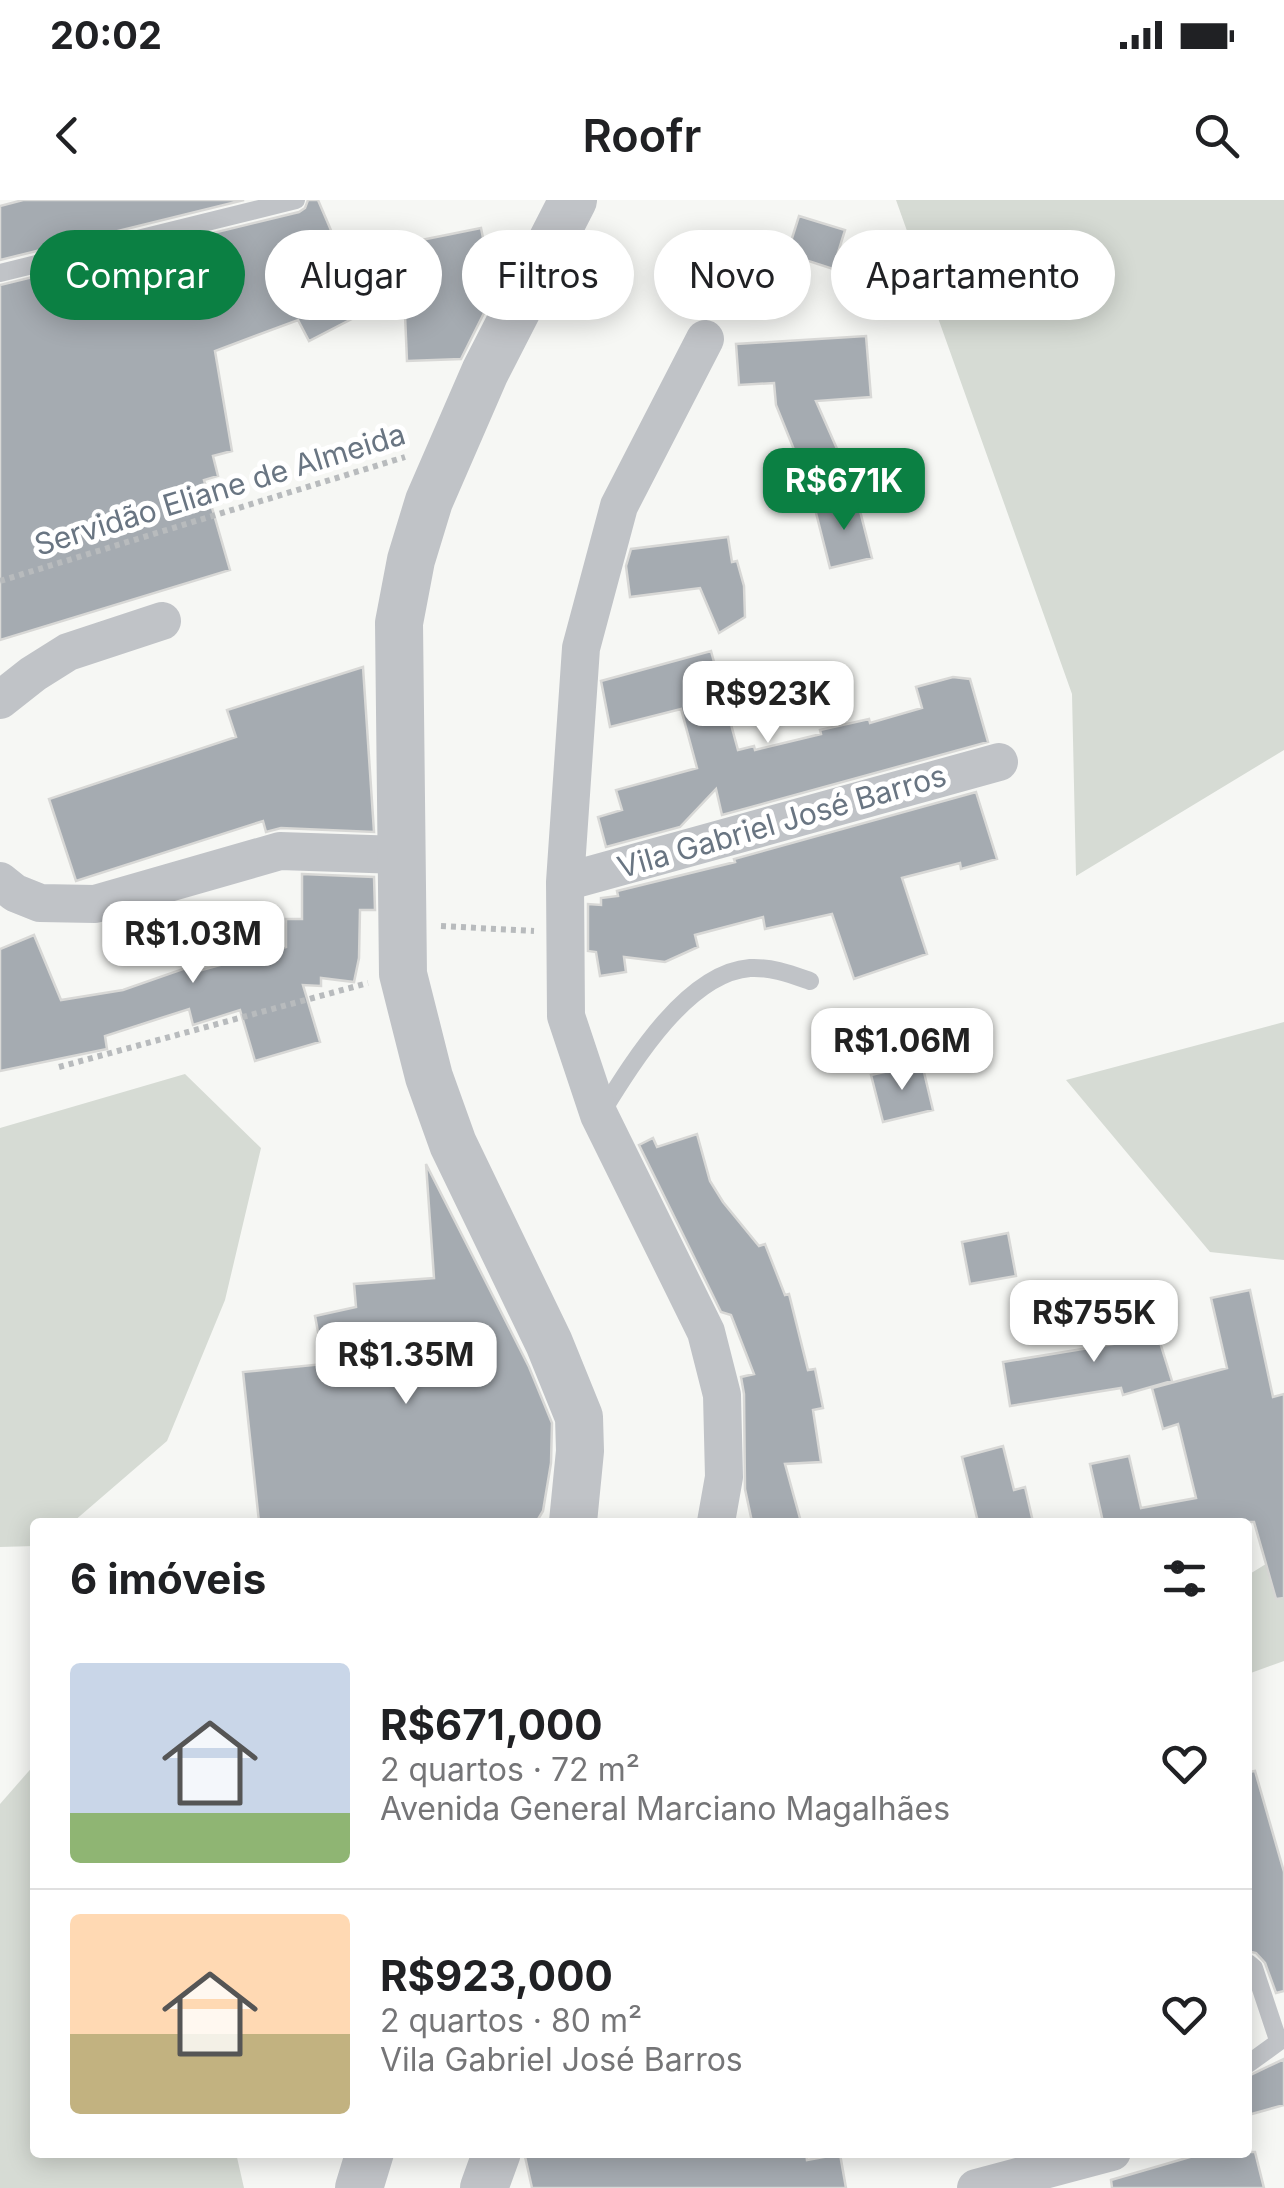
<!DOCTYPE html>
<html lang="pt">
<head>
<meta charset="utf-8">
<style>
  body { margin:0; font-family:Inter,sans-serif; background:#f6f6f6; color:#202124; height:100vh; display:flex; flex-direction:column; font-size:38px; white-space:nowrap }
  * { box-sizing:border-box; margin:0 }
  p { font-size:32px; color:#757577 }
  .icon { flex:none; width:55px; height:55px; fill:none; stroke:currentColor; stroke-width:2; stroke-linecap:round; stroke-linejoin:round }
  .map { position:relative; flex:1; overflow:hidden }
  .sheet { position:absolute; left:30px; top:1318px; width:1222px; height:640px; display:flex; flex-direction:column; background:#fff; border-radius:10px; box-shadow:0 5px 25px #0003 }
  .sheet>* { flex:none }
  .banner { position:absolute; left:30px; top:30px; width:1225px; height:90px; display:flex; gap:20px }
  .price { position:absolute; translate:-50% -85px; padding:0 22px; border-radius:20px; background:#fff; color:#222; font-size:32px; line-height:65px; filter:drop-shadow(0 2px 5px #0008) }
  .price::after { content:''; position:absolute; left:50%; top:60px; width:30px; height:22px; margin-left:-15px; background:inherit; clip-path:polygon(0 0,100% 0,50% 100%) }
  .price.current { background:#0b8043; color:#fff }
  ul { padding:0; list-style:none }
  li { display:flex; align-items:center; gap:30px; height:250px; padding:0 40px }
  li+li { border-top:2px solid #e0e0e0 }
  li span { display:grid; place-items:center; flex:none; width:280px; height:200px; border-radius:10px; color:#555 }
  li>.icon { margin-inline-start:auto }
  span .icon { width:120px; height:120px; fill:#fffc; stroke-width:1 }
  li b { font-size:42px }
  h2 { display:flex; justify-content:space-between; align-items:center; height:120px; padding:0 40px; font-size:42px }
  .chip { padding:0 35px; border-radius:45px; background:#fff; box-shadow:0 5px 25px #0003; font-size:35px; line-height:90px }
  .chip.current { background:#0b8043; color:#fff }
  .status { display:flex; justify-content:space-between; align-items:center; height:70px; padding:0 50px; background:#fff; direction:ltr }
  .status svg { height:28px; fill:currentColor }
  header { display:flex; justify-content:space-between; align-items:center; height:130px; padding:0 40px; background:#fff; font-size:45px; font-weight:600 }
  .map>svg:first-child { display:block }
  .green { fill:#d6dbd4 }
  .building { fill:#a5abb1; stroke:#d8d8d6; stroke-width:2.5 }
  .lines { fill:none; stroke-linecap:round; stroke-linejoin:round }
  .path { stroke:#b8bbbd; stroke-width:6; stroke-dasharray:5 5; stroke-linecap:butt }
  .service { stroke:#c0c3c7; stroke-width:18 }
  .minor { stroke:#c0c3c7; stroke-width:38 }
  .tertiary { stroke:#c0c3c7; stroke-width:48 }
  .labels { text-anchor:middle; stroke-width:10; stroke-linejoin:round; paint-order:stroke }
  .street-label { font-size:30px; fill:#697582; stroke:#fff }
</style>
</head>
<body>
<div class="status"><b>20:02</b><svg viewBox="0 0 49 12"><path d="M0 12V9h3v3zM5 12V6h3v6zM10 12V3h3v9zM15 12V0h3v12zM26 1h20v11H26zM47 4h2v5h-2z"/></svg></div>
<header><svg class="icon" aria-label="back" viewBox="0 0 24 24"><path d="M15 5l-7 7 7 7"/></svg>Roofr<svg class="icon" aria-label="search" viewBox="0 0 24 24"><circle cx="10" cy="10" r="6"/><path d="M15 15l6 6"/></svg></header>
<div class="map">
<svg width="1284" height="1988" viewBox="0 0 1284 1988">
  <rect width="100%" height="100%" fill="#f6f7f4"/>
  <!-- green -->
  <path class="green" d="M 896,0 L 1284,0 L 1284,550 L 1076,676 L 1072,494 Z
    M 1284,822 L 1284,1060 L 1210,1052 L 1066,880 Z
    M 185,874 L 261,948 L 225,1100 L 167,1241 L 73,1322 L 35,1322 L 35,1346 L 0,1347 L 0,928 Z
    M 1284,1353 L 1284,1461 L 1248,1474 L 1248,1375 Z
    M 35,1564 L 35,1952 L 236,1953 L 244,1988 L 0,1988 L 0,1604 Z"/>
  <!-- building -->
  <path class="building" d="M 23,0 L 244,0 L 0,60 L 0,6 Z
    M 308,0 L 318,0 L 342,56 L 481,28 L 494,93 L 461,159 L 407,161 L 404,92 L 309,141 L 298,120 L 215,151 L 232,251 L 213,256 L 218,276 L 204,280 L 230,370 L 0,440 L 0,85 L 299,12 L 305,8 Z
    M 799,16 L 845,30 L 833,69 L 787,54 Z
    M 866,136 L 871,197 L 816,201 L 838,251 L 801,267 L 776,205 L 774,183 L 739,185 L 736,144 Z
    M 857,299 L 872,358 L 830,368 L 815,309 Z
    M 728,337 L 732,362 L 737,361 L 744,386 L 745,417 L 719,433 L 700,388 L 630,397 L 626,366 L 631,349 Z
    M 711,451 L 738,550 L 754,546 L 755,550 L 821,534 L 820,530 L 869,519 L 870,523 L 922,508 L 916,487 L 953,477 L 970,479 L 988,542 L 722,615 L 716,589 L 680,627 L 606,647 L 598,617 L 622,610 L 616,590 L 697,568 L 681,509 L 610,527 L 601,481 Z
    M 363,467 L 374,632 L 281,628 L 266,632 L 263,621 L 76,681 L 49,599 L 236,537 L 227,510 Z
    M 976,592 L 997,659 L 961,669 L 960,663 L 902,678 L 927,754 L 854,779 L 832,714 L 765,729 L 763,717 L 695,735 L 698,747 L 665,762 L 624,757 L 626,772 L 600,776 L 596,752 L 588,751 L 588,704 L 601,705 L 601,698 L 618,696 L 617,691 L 735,662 L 734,659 Z
    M 302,674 L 374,677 L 375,710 L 360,710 L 359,758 L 354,782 L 321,778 L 321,786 L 303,785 L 320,842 L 255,861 L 240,810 L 193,825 L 189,809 L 105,836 L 107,849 L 0,871 L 0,749 L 34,735 L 61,800 L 123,790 L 200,763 L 202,770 L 286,747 L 286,719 L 302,719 Z
    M 910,866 L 912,871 L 923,868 L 933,910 L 883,922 L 871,875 Z
    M 697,934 L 710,981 L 723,1002 L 759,1046 L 765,1044 L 785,1095 L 789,1094 L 808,1170 L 815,1169 L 823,1208 L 813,1210 L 821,1262 L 785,1264 L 801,1322 L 752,1322 L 745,1289 L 744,1194 L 741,1177 L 754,1174 L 731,1115 L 721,1112 L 639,945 L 653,938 L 657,947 Z
    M 426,964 L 529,1167 L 552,1223 L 551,1263 L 543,1311 L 537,1321 L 523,1322 L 259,1322 L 243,1172 L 324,1164 L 315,1116 L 356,1107 L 354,1084 L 434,1078 Z
    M 1008,1033 L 1016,1076 L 970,1084 L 962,1042 Z
    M 1250,1090 L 1273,1197 L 1284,1194 L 1284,1398 L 1276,1399 L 1254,1322 L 1103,1322 L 1090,1264 L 1129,1256 L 1141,1308 L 1196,1298 L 1178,1224 L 1163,1229 L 1152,1188 L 1227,1168 L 1211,1098 Z
    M 1149,1107 L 1172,1181 L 1123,1195 L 1121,1188 L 1010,1206 L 1003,1162 L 1113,1144 L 1106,1118 Z
    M 1003,1246 L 1014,1290 L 1025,1287 L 1033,1322 L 978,1322 L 962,1257 Z
    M 1255,1571 L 1284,1672 L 1284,1791 L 1276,1793 L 1265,1763 L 1256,1753 L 1248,1751 L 1248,1572 Z
    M 1284,1859 L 1284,1905 L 1248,1915 L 1248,1876 Z
    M 524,1952 L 806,1952 L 807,1960 L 840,1954 L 846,1988 L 532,1988 Z
    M 1207,1952 L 1255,1952 L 1264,1988 L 1112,1988 L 1111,1980 Z"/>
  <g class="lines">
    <!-- path -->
    <path class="path" d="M 0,381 L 405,257
      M 441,726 L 534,731
      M 59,867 L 368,783"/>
    <!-- service -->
    <path class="service" d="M 0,73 L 296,0
      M 600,915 C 631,865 686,773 750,768 C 772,767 790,774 810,781
      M 1248,1763 L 1254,1768 L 1278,1840
      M 1248,1864 L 1284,1838"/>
    <!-- minor -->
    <path class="minor" d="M 705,139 L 619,306 L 581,448 L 565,682 L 566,816 L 599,915 L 706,1132 L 722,1195 L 724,1277 L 716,1322
      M 0,500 L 33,474 L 68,452 L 162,421
      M 0,681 L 15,693 L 40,703 L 95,704 L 280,651 L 400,655
      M 565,682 L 999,562
      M 976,1988 L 1112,1952"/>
    <!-- tertiary -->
    <path class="tertiary" d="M 573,0 L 485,172 L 429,301 L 411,360 L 399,423 L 403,774 L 429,877 L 453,944 L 549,1143 L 579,1217 L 580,1251 L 573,1322
      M 359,1988 L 370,1952
      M 484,1988 L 497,1952"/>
  </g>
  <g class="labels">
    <!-- street labels -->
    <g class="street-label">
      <text transform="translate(220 290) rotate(-17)" y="10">Servidão Eliane de Almeida</text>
      <text transform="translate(782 622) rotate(-16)" y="10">Vila Gabriel José Barros</text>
    </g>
  </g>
</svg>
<b class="price current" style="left:844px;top:333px">R$671K</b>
<b class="price" style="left:768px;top:546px">R$923K</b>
<b class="price" style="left:193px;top:786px">R$1.03M</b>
<b class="price" style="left:902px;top:893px">R$1.06M</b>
<b class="price" style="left:1094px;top:1165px">R$755K</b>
<b class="price" style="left:406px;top:1207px">R$1.35M</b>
<div class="banner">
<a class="chip current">Comprar</a>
<a class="chip">Alugar</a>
<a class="chip">Filtros</a>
<a class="chip">Novo</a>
<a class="chip">Apartamento</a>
</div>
<section class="sheet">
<h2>6 imóveis<svg class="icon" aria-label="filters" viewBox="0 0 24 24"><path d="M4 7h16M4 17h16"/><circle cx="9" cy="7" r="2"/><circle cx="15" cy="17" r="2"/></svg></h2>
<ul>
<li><span style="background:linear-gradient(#c9d6e8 75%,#8fb573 0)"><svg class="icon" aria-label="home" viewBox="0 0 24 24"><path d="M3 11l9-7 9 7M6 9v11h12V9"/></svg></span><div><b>R$671,000</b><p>2 quartos · 72 m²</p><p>Avenida General Marciano Magalhães</p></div><svg class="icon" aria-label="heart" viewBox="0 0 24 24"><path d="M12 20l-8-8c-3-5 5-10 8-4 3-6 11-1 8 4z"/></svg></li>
<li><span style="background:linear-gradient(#ffd9b3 60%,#c2b280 0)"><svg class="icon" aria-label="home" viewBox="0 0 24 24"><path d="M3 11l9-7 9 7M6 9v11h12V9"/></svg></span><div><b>R$923,000</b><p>2 quartos · 80 m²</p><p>Vila Gabriel José Barros</p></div><svg class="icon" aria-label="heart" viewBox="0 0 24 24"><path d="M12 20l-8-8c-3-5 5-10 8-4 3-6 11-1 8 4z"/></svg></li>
</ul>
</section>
</div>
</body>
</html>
